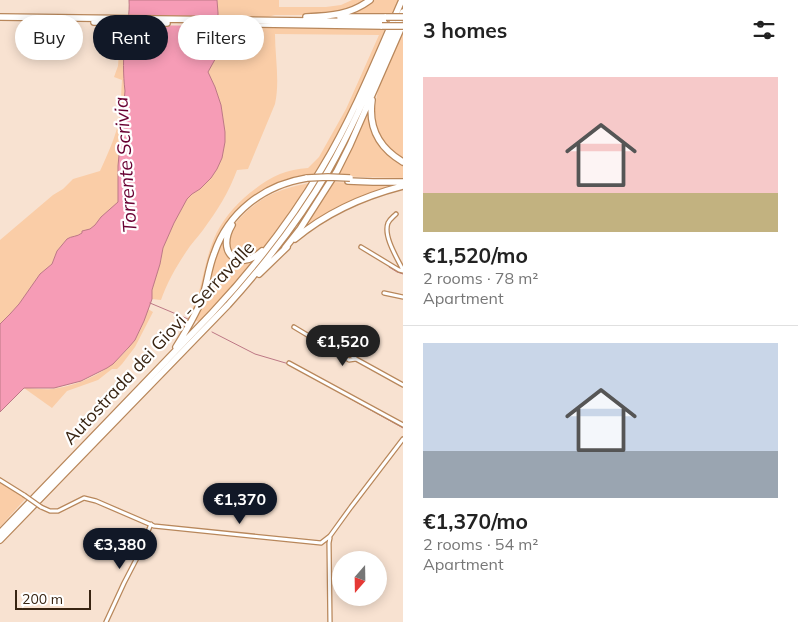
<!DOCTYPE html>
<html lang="en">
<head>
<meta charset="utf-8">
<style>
  body { margin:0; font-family:Mulish,sans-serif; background:#f2f2f2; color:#222; height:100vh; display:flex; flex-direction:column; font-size:19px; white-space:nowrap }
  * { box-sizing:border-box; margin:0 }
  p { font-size:16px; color:#767676 }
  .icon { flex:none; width:28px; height:28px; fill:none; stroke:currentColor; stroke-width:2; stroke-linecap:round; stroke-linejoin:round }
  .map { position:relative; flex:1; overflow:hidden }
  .drawer { display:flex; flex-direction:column; background:#fff; width:395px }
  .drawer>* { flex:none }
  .guide { position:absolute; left:15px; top:15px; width:312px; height:45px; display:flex; gap:10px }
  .needle { width:32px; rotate:200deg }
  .controls { position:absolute; left:332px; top:551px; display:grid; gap:10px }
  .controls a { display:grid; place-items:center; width:55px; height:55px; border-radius:50%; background:#fff; box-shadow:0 2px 12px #0003; font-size:25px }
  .scale { position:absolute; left:15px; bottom:12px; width:76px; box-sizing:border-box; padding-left:5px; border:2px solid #382412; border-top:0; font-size:14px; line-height:18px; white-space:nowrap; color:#382412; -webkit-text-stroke:4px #fff; paint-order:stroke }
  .price { position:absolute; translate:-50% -42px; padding:0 11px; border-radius:18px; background:#111827; color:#fff; font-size:16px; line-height:32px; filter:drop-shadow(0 1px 2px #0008) }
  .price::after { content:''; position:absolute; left:50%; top:30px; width:15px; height:11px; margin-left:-8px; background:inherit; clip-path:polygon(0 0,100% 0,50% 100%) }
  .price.selected { background:#222; color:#fff }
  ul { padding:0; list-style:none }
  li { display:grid; align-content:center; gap:10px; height:265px; padding:0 20px }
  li+li { border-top:1px solid #e0e0e0 }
  li span { display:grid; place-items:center; height:155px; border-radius:0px; color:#555 }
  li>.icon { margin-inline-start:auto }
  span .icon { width:90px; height:90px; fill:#fffc; stroke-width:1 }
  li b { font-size:21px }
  h2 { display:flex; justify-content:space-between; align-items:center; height:60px; padding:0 20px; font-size:21px }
  .tag { padding:0 18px; border-radius:22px; background:#fff; box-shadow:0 2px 12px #0003; font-size:18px; line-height:45px }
  .tag.selected { background:#111827; color:#fff }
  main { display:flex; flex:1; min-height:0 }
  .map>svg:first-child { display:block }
  .green { fill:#facda7 }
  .water { fill:#f69cb6; stroke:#bd7885 }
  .pier { fill:#f8e2d1 }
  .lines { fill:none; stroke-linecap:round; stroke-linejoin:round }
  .stream { stroke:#bd7885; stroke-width:1 }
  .minor-casing { stroke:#b8875b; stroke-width:5.5 }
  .highway-casing { stroke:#b8875b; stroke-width:8 }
  .minor { stroke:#fff; stroke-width:3 }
  .highway { stroke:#fff; stroke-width:5.5 }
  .minor-bridge-casing { stroke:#b8875b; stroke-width:5.5; stroke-linecap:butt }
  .highway-bridge-casing { stroke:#b8875b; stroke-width:8; stroke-linecap:butt }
  .minor-bridge { stroke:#fff; stroke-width:3 }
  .highway-bridge { stroke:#fff; stroke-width:5.5 }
  .labels { text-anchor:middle; stroke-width:4.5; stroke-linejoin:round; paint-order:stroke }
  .street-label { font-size:18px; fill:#382412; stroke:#fff }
  .water-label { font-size:19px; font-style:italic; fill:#690233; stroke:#fff }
</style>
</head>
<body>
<main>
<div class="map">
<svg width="403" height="622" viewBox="0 0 403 622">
  <rect width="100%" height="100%" fill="#f8e2d1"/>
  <!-- green -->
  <path class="green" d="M 217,0 L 279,0 L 279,7 L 326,7 L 341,5 L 352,0 L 368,0 L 347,11 L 309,15 L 275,15 L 264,18 L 255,17 L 253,27 L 385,29 C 364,79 343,129 314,175 L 265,190 L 224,230 L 201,297 L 191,318 L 189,317 C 193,307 197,298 200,288 C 205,269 208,250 217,232 C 226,215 240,200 255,189 C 271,176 288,169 308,168 L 319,157 L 346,109 L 379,35 L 275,34 C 275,57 280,81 275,104 L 248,169 L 237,170 C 229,192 217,211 203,230 C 197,238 191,244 186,252 C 176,267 167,283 161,300 L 152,299 L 152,290 L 161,260 L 163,248 L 174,223 L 187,199 L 192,194 L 200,189 L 211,178 L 217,169 L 222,158 L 225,142 L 225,132 L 221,105 L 215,87 L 208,72 L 218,54 L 218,13 Z
    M 375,0 L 399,0 L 393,15 L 348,15 L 348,14 L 365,7 Z
    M 403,32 L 403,158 C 351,126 384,73 403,32 Z
    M 120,37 L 126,37 L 124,74 L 125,91 L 118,166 L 118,202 L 101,217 L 95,225 L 90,229 L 83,231 L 82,233 C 77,237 71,236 67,239 L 57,251 L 52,264 L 40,274 L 19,304 L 10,314 L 0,324 L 0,240 L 53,195 L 63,189 L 73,179 L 100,171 C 107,155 116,137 119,119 C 121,107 121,93 122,80 L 114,77 L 118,66 Z
    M 369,106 L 374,134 L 403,164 L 403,178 L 361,177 L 336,176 L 353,146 Z
    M 332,182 L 386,184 L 403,184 L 380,191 L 303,231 Z
    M 309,183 L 292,209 L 262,250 L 244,259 C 241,258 236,257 233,255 C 230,253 229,249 228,245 C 226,226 253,204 268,196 C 282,189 295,186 309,183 Z
    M 228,230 L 225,245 L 239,262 L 244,263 L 254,260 L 229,290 L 199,322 L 195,320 L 203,301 L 214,258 Z
    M 148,309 L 153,312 L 135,347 L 122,364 L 117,369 L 112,369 L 98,380 L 67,391 L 52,408 L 24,388 C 33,388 43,390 52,389 C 86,385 121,365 138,334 C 143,326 145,317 148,309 Z
    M 0,481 L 26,498 L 0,527 Z"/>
  <!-- water -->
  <path class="water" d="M 129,0 L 217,0 L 218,13 L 218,54 L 208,72 L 215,87 L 221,105 L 225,132 L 225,142 L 222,158 L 217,169 L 211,178 L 200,189 L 192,194 L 187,199 L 174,223 L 163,248 L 160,264 L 152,290 L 152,299 L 144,321 L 135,340 L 129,347 L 113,364 L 107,368 L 81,381 L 54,388 L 24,388 L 0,412 L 0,324 L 10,314 L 19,304 L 40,274 L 52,264 L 57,251 L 67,239 C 71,236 77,237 82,233 L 82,231 L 90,229 L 95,225 L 101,217 L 118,202 L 118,166 L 125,91 C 123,75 123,56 125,40 C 127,26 130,13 129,0 Z"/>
  <!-- pier -->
  <path class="pier" d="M 221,18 L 221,26 L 125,25 Z"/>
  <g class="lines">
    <!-- stream -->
    <path class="stream" d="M 389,267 L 397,272 L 403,274
      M 150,303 L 188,319
      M 212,332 L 255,354 L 289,364
      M 349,398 L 403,428"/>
    <!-- minor casing -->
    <g class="minor-casing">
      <path id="minor" d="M 396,214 C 393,217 390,219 388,223 C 383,236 397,258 403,270
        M 361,247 L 399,270 L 403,271
        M 384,293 L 403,297
        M 294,327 L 349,360 L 356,359 L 403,385
        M 345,352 L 355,358
        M 289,363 L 403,425
        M 0,480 L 24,495
        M 41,507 L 50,511 L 58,511 L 84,498 L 96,501 L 154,526 L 321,543 L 330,536 L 351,507 L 403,439
        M 330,538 L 329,543 L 330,622
        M 106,622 L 124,583 L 138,556 L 151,524"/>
    </g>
    <!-- highway casing -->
    <g class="highway-casing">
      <path id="highway" d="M 0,17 L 384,22
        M 306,17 C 331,16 350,15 370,0
        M 340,17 L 386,17
        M 94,22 L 167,23
        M 259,24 L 382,26
        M 372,100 C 368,128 379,148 403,162
        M 348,181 L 373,182 L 403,182
        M 232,225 C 216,252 238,273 262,251
        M 295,239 C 326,213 364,196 403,186
        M 285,248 L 300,229 L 337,171 L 350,145 L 403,24
        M 259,274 L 287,247
        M 176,347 C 186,331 195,316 202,299 C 207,285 208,269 214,254 C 228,212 264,185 307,178
        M 0,533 L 212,313 C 254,268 291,221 322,168 C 354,115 377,57 402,0
        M 0,540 L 228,305 C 265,264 300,219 328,171 C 357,120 379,65 403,12"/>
    </g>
    <!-- minor -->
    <use href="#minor" class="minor"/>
    <!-- highway -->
    <use href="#highway" class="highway"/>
    <!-- minor-bridge casing -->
    <g class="minor-bridge-casing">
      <path id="minor-bridge" d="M 24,495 L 41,507"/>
    </g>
    <!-- highway-bridge casing -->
    <g class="highway-bridge-casing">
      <path id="highway-bridge" d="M 386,17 L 403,17
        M 382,26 L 403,26
        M 307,178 L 328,177 L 350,178"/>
    </g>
    <!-- minor-bridge -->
    <use href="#minor-bridge" class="minor-bridge"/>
    <!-- highway-bridge -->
    <use href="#highway-bridge" class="highway-bridge"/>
  </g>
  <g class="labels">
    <!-- street labels -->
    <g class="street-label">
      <text transform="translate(159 343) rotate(-47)" y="6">Autostrada dei Giovi - Serravalle</text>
    </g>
    <!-- water labels -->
    <g class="water-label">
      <text transform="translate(125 165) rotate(-94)" y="7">Torrente Scrivia</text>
    </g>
  </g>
</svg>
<div class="controls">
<a><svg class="needle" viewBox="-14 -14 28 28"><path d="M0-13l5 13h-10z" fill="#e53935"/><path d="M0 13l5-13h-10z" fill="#767676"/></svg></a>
</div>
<div class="scale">200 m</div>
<b class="price selected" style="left:343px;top:367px">€1,520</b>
<b class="price" style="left:240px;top:525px">€1,370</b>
<b class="price" style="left:120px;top:570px">€3,380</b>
<div class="guide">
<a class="tag">Buy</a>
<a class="tag selected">Rent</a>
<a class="tag">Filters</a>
</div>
</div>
<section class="drawer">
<h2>3 homes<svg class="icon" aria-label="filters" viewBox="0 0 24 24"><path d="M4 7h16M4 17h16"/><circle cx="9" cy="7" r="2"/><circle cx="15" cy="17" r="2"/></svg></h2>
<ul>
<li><span style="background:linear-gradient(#f6c9c9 75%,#c2b280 0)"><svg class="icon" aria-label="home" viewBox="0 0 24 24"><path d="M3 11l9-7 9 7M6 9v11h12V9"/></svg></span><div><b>€1,520/mo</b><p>2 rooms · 78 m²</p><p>Apartment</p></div></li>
<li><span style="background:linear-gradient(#c9d6e8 70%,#9aa5b1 0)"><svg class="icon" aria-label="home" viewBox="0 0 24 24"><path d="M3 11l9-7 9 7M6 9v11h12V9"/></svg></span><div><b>€1,370/mo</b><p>2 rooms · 54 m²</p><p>Apartment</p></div></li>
</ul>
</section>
</main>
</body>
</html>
